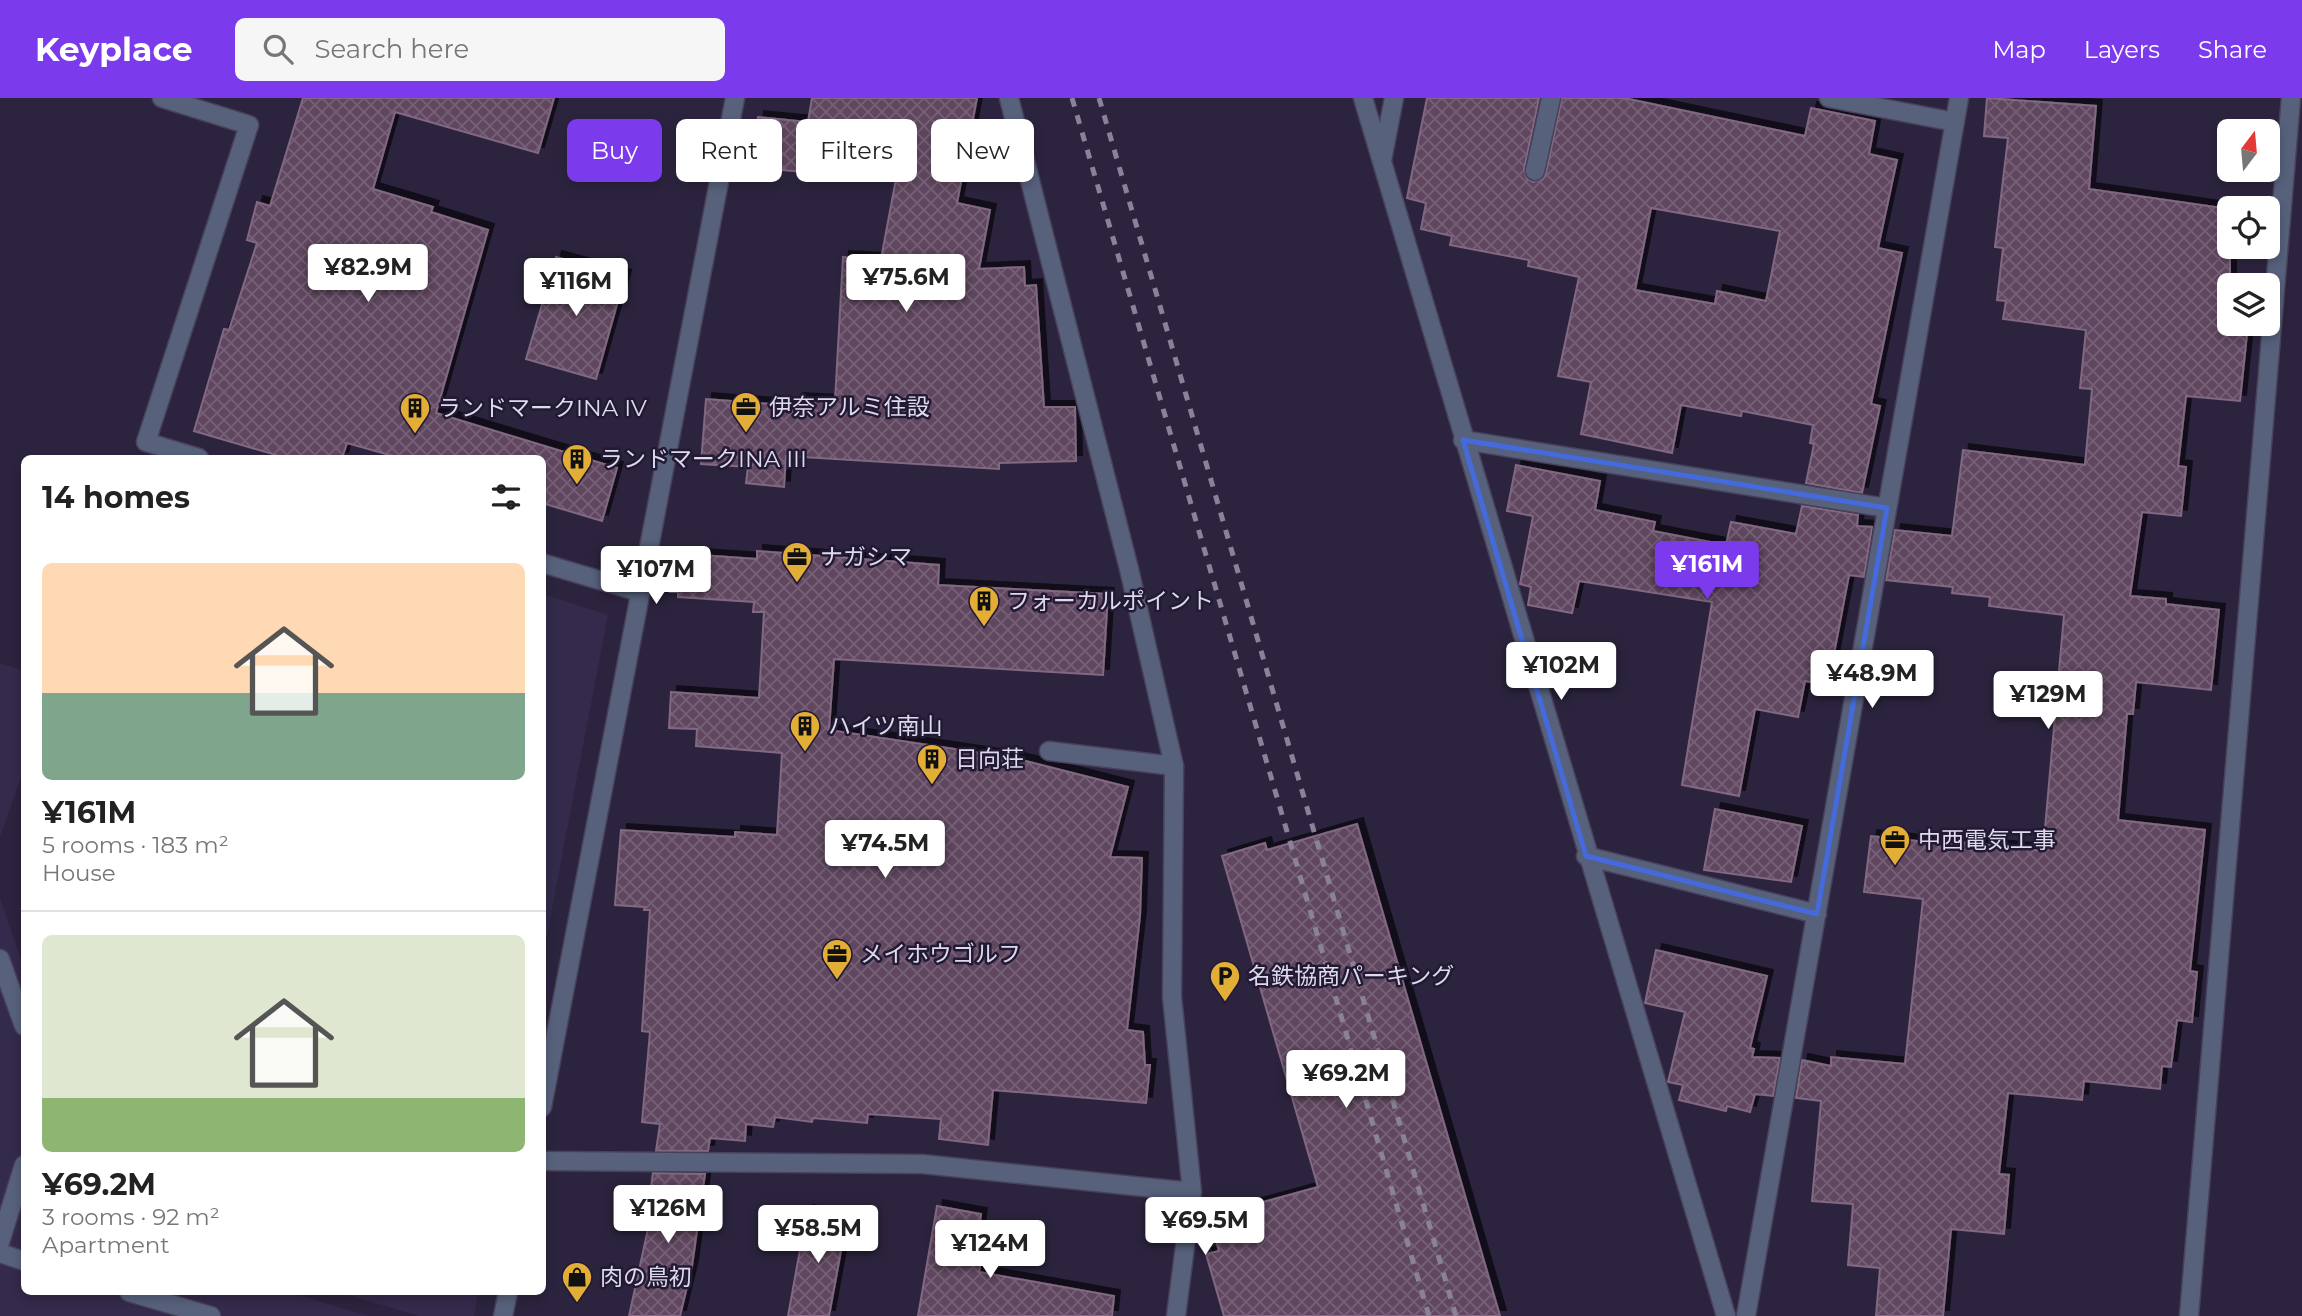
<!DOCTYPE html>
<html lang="en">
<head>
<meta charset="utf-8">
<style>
  body { margin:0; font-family:Montserrat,"Noto Sans JP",sans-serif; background:#f6f6f6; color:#222; height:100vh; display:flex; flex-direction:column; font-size:26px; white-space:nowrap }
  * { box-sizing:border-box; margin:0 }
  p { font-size:23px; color:#767676 }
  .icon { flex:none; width:38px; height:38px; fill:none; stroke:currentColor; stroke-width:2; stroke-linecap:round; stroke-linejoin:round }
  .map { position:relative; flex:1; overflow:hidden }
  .details { position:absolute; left:21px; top:357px; width:525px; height:840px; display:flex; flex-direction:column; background:#fff; border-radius:10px; box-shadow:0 4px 10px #0003 }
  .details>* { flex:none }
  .hud { position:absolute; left:567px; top:21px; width:665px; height:63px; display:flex; gap:14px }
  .needle { width:46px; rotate:16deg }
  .fabs { position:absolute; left:2217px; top:21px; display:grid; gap:14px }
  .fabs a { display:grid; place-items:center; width:63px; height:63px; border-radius:10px; background:#fff; box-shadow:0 4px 10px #0003; font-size:35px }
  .price { position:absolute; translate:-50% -60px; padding:0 16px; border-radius:7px; background:#fff; color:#222; font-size:23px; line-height:46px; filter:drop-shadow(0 2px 4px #0008) }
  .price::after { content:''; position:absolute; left:50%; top:42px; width:21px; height:16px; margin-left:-10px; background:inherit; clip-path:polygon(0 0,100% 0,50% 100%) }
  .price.active { background:#7c3aed; color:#fff }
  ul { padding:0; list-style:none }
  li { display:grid; align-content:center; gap:14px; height:371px; padding:0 21px }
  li+li { border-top:2px solid #e0e0e0 }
  li span { display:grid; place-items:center; height:217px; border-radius:10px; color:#555 }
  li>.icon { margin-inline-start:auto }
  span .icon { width:126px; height:126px; fill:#fffc; stroke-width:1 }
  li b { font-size:30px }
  h2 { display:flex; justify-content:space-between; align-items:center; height:84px; padding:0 21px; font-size:30px }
  .pill { padding:0 24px; border-radius:10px; background:#fff; box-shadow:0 4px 10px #0003; font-size:24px; line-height:63px }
  .pill.active { background:#7c3aed; color:#fff }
  header { display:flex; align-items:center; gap:42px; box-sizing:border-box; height:98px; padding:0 35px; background:#7c3aed; color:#fff }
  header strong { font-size:33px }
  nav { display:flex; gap:38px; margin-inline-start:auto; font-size:24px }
  .search { width:490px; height:63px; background:#f6f6f6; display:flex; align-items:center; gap:18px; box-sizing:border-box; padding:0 24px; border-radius:10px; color:#767676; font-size:26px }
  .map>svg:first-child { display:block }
  .built { fill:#342a4b }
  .building { fill:url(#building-cross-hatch); stroke:#826882; stroke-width:2; fill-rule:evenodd; filter:url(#shadow) }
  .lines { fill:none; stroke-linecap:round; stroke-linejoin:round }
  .service-casing { stroke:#48415a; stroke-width:21 }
  .minor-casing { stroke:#48415a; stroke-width:21 }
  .service { stroke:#57617c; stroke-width:18 }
  .minor { stroke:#57617c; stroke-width:18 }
  .rail { stroke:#898298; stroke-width:5; stroke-dasharray:9 9; stroke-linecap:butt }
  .marked { fill:none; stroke:#446adc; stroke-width:5; stroke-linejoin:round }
  .labels { text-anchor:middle; stroke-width:5; stroke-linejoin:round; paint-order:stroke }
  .poi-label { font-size:23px; fill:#ded9eb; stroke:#221a34; text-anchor:start }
</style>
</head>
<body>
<header>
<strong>Keyplace</strong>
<div class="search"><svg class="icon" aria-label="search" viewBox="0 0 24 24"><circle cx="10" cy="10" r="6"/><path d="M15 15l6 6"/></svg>Search here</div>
<nav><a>Map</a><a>Layers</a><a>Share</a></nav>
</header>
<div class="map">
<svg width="2302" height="1218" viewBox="0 0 2302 1218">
  <defs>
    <pattern id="building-cross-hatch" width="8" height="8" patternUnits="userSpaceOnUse" patternTransform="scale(1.75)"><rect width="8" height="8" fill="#60475f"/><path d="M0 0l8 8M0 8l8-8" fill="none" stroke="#766176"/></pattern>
    <filter id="shadow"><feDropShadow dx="6" dy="-6" stdDeviation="0" flood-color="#0009"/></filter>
  </defs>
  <rect width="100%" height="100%" fill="#2c243e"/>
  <!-- built -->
  <path class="built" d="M 543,496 L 608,517 L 543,858 L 542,496 Z
    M 0,565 L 24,573 L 24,671 L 0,739 Z
    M 0,800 L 24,870 L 24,1194 L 287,1194 L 369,1218 L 0,1218 Z
    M 339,1194 L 478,1194 L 474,1218 L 419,1218 Z"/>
  <!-- building -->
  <path class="building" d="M 303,0 L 554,0 L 538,55 L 395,14 L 373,91 L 433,109 L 431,114 L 488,132 L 436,315 L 617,370 L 602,423 L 542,405 L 542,360 L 400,360 L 347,345 L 342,360 L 286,360 L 194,333 L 224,231 L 229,232 L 257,145 L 247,142 L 257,104 L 270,108 Z
    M 812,0 L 977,0 L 957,105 L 990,112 L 979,171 L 1024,169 L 1025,188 L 1036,187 L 1044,309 L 1075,309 L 1076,363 L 999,365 L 999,371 L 786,358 L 784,389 L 746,385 L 748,369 L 701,366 L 706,301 L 797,308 L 797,301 L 835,303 L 843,159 L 881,161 L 896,81 L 754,70 L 758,19 L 808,24 Z
    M 1427,0 L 1539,0 L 1524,71 L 1527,81 L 1533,84 L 1543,81 L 1546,75 L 1562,0 L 1624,0 L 1805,38 L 1811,10 L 1875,23 L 1869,56 L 1897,62 L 1878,150 L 1902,155 L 1871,306 L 1880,308 L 1862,395 L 1806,385 L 1814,346 L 1810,345 L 1813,327 L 1742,313 L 1741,318 L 1681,307 L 1672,355 L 1581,336 L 1591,284 L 1558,278 L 1579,179 L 1528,168 L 1529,162 L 1450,147 L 1452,138 L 1421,131 L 1426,105 L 1407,100 ZM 1651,110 L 1780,133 L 1766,203 L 1717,193 L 1715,206 L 1635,192 Z
    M 1987,0 L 2096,8 L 2089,91 L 2230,111 L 2230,226 L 2248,226 L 2240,303 L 2186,298 L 2178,368 L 2186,369 L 2181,418 L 2142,414 L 2130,498 L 2166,501 L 2166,506 L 2219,512 L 2211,592 L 2136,584 L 2133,616 L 2127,616 L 2118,722 L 2205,732 L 2190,873 L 2197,874 L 2192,924 L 2177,922 L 2171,969 L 2162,968 L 2160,991 L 2084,983 L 2082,1002 L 2008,995 L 1999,1076 L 2009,1077 L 2004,1136 L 1951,1131 L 1943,1218 L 1876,1218 L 1880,1170 L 1848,1167 L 1853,1106 L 1812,1103 L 1821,1003 L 1796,1000 L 1802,962 L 1831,968 L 1831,959 L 1905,966 L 1923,801 L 1864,794 L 1871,738 L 1936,745 L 1936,741 L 2043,753 L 2064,517 L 1989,508 L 1990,499 L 1952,495 L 1953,489 L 1886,482 L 1895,432 L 1952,438 L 1963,352 L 2085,367 L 2092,291 L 2080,290 L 2086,232 L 2003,221 L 2006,203 L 1997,202 L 2003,150 L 1995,149 L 2008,40 L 1984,38 Z
    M 556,159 L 625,178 L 596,281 L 526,261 Z
    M 1516,367 L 1600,383 L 1595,412 L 1655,424 L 1653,433 L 1726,447 L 1731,424 L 1796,436 L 1802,408 L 1858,417 L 1857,428 L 1872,429 L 1864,479 L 1849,477 L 1828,587 L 1805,583 L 1798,619 L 1755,611 L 1739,698 L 1682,687 L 1712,504 L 1579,483 L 1572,515 L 1528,507 L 1531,489 L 1520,486 L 1533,418 L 1507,413 Z
    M 757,453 L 939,467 L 938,487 L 1108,496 L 1103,577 L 834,561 L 829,632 L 1014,660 L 1128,689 L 1110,759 L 1142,760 L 1140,818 L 1127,932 L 1143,934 L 1145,967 L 1150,967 L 1146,1005 L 993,992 L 988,1047 L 939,1041 L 941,1021 L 868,1016 L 867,1025 L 813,1020 L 812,1024 L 775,1019 L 773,1029 L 746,1026 L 745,1043 L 710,1040 L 708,1053 L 656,1053 L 660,1026 L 642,1024 L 650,934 L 642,933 L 650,812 L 644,812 L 645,809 L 615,807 L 621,732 L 735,739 L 735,734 L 777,737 L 782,655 L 696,648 L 697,631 L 669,630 L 671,594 L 759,600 L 764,514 L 753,514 L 754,504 L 678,499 L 678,494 L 670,494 L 672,455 L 757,461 Z
    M 1715,711 L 1802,728 L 1791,784 L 1704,772 Z
    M 1357,726 L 1500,1218 L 1224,1218 L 1206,1156 L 1219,1153 L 1209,1119 L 1318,1089 L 1222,758 L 1265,745 L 1267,752 Z
    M 1656,852 L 1767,878 L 1750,950 L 1754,951 L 1752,959 L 1780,960 L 1773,998 L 1755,996 L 1750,1014 L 1727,1008 L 1726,1013 L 1679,1002 L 1683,987 L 1668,984 L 1685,914 L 1645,905 Z
    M 653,1075 L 705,1076 L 692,1168 L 680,1218 L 629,1218 L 648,1131 L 645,1131 Z
    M 937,1108 L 981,1116 L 979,1132 L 986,1133 L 979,1174 L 1114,1198 L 1112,1218 L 918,1218 Z
    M 807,1113 L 847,1120 L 829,1218 L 788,1218 Z"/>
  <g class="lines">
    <!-- service casing -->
    <g class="service-casing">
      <path id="service" d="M 1049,653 L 1174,668
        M 0,861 L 24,928
        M 0,1144 L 24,1067
        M 0,1155 L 24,1163
        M 129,1194 L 211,1218"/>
    </g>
    <!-- minor casing -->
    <g class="minor-casing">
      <path id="minor" d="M 162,0 L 249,27 L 146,344 L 199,360
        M 1009,0 L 1129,471 L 1174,668 L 1172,899 L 1192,1094 L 1176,1218
        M 1363,0 L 1726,1218
        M 1829,0 L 1955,24
        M 1382,62 L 1394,0
        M 1535,73 L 1551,0
        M 1463,342 L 1887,410
        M 542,465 L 639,494
        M 1586,758 L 1817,816
        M 542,1009 L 735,0
        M 542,1063 L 922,1066 L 1192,1094
        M 503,1218 L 508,1194
        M 1746,1218 L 1959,0
        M 2189,1218 L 2291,0"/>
    </g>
    <!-- service -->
    <use href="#service" class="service"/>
    <!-- minor -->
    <use href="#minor" class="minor"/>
    <!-- rail -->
    <path class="rail" d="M 1072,0 L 1429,1218
      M 1099,0 L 1456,1218"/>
  </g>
  <!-- marked area -->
  <path class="marked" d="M 1463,342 L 1887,410 L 1817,816 L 1586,758 Z"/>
  <!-- icons -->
  <defs>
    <g id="office-pin" transform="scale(1.575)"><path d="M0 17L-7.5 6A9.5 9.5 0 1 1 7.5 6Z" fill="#e3ae35" stroke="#221a34"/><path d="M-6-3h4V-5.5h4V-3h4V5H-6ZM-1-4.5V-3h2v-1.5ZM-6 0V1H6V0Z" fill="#111"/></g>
    <g id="building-pin" transform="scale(1.575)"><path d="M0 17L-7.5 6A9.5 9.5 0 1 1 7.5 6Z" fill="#e3ae35" stroke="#221a34"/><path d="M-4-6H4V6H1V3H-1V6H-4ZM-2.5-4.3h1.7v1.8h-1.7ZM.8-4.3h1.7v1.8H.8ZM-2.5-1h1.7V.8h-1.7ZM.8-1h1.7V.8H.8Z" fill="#111"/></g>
    <g id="parking-pin" transform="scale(1.575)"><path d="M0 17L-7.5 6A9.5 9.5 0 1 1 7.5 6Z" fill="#e3ae35" stroke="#221a34"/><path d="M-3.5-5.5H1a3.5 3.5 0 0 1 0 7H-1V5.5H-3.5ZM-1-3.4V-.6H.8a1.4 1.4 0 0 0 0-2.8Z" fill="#111"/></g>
    <g id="shop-pin" transform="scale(1.575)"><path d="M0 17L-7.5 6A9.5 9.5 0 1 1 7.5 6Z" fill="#e3ae35" stroke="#221a34"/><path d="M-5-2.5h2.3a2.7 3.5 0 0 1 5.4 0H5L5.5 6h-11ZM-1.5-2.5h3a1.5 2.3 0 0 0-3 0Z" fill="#111"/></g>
  </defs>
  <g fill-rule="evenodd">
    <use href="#office-pin" x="746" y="309"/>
    <use href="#building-pin" x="415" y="310"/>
    <use href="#building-pin" x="577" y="361"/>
    <use href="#office-pin" x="797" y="459"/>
    <use href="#building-pin" x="984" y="503"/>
    <use href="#building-pin" x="805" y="628"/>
    <use href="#building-pin" x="932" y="661"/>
    <use href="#office-pin" x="1895" y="742"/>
    <use href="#office-pin" x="837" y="856"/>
    <use href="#parking-pin" x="1225" y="878"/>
    <use href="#shop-pin" x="577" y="1179"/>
  </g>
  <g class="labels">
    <!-- poi labels -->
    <g class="poi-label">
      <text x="769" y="317">伊奈アルミ住設</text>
      <text x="438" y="318">ランドマークINA IV</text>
      <text x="600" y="369">ランドマークINA III</text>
      <text x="820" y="467">ナガシマ</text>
      <text x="1007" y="511">フォーカルポイント</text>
      <text x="828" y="636">ハイツ南山</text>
      <text x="955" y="669">日向荘</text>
      <text x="1918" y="750">中西電気工事</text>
      <text x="860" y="864">メイホウゴルフ</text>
      <text x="1248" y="886">名鉄協商パーキング</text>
      <text x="600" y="1187">肉の鳥初</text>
    </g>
  </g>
</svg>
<div class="fabs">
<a><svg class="needle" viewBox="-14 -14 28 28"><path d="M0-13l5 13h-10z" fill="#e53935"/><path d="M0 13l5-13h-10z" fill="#767676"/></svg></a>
<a><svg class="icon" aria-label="locate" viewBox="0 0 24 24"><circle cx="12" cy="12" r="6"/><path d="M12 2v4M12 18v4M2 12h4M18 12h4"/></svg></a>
<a><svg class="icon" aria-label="layers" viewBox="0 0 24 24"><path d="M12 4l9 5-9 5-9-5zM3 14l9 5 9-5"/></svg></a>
</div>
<b class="price" style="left:368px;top:206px">¥82.9M</b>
<b class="price" style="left:906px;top:216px">¥75.6M</b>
<b class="price" style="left:576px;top:220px">¥116M</b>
<b class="price active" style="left:1707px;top:503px">¥161M</b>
<b class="price" style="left:656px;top:508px">¥107M</b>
<b class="price" style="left:1561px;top:604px">¥102M</b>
<b class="price" style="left:1872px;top:612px">¥48.9M</b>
<b class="price" style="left:2048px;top:633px">¥129M</b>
<b class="price" style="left:885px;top:782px">¥74.5M</b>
<b class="price" style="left:1346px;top:1012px">¥69.2M</b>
<b class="price" style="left:668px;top:1147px">¥126M</b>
<b class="price" style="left:1205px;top:1159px">¥69.5M</b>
<b class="price" style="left:818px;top:1167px">¥58.5M</b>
<b class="price" style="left:990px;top:1182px">¥124M</b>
<div class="hud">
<a class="pill active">Buy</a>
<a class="pill">Rent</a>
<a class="pill">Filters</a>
<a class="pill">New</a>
</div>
<section class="details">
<h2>14 homes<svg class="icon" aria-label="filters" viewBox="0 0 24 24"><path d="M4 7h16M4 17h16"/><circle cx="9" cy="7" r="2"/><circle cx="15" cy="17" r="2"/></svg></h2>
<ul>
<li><span style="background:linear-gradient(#ffd9b3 60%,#7fa58c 0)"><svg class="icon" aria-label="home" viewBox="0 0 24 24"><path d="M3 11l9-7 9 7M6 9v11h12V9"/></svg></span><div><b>¥161M</b><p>5 rooms · 183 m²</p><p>House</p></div></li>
<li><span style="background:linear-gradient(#dfe7d0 75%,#8fb573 0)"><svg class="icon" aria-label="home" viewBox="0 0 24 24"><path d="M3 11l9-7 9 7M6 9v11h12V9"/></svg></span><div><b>¥69.2M</b><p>3 rooms · 92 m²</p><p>Apartment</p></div></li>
</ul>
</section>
</div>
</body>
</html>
